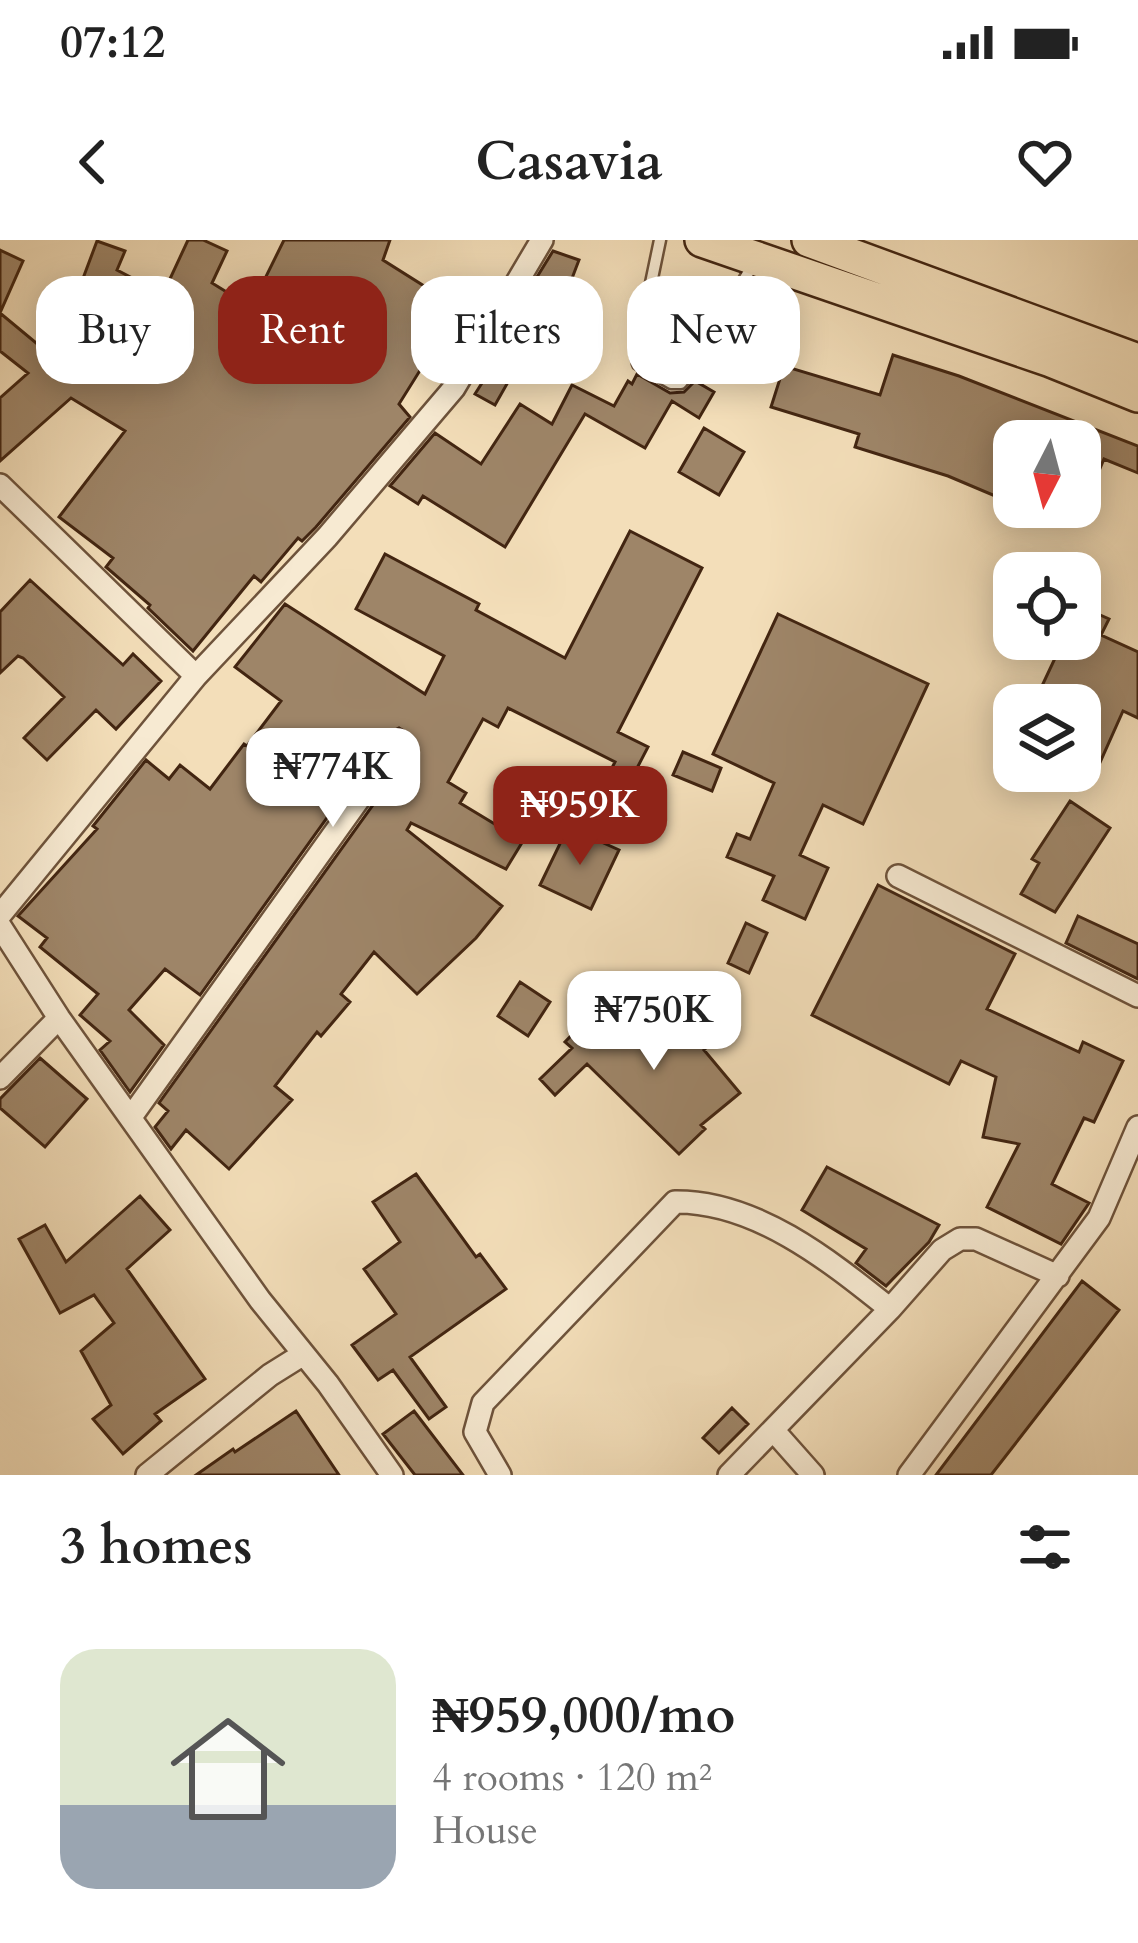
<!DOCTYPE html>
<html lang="en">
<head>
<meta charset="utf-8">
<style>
  body { margin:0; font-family:Cardo,serif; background:#f2f2f2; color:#222; height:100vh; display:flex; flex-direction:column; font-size:45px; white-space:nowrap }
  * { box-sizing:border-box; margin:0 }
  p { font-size:39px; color:#767676 }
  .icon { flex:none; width:66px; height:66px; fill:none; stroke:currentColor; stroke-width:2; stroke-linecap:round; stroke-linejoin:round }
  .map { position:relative; height:1235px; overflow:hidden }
  .side { display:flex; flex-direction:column; background:#fff; flex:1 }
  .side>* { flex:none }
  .hud { position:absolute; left:36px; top:36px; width:1068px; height:108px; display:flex; gap:24px }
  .needle { width:78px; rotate:186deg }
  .tools { position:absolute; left:993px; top:180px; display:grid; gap:24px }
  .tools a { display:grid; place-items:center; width:108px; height:108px; border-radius:24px; background:#fff; box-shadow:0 6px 30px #0003; font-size:60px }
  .price { position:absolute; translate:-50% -102px; padding:0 27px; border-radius:24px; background:#fff; color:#222; font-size:39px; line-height:78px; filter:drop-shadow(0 3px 6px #0008) }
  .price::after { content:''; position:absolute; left:50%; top:72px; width:36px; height:27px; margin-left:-18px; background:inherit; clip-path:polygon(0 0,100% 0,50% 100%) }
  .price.active { background:#8f2418; color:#fff }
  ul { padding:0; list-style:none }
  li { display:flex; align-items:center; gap:36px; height:300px; padding:0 60px }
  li+li { border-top:3px solid #e0e0e0 }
  li span { display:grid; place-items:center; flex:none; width:336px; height:240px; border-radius:36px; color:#555 }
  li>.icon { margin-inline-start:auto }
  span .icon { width:144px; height:144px; fill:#fffc; stroke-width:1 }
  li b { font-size:51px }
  h2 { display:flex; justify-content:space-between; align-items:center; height:144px; padding:0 60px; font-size:51px }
  .chip { padding:0 42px; border-radius:36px; background:#fff; box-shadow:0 6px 30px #0003; font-size:42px; line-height:108px }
  .chip.active { background:#8f2418; color:#fff }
  .status { display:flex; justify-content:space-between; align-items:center; height:84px; padding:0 60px; background:#fff; direction:ltr }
  .status svg { height:33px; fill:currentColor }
  header { display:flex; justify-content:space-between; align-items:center; height:156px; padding:0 60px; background:#fff; font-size:54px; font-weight:600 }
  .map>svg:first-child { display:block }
  .building { fill:#9e8568; stroke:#422511; stroke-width:3 }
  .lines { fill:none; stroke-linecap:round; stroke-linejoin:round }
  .lane-casing { stroke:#6e533b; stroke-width:15 }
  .street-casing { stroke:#6e533b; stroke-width:26 }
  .primary-casing { stroke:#422511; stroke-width:38 }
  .lane { stroke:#f7ead2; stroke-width:10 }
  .street { stroke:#f7ead2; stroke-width:21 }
  .primary { stroke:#f3deb9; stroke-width:33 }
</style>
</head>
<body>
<div class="status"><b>07:12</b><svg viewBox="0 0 49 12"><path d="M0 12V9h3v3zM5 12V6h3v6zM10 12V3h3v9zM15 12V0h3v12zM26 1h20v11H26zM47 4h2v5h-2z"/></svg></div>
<header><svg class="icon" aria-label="back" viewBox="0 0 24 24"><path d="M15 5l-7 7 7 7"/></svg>Casavia<svg class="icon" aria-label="heart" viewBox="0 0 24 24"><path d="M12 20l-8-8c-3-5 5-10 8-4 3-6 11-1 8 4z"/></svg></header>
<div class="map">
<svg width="1138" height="1235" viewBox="0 0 1138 1235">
  <rect width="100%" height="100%" fill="#f3deb9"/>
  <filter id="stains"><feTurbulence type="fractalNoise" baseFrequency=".00167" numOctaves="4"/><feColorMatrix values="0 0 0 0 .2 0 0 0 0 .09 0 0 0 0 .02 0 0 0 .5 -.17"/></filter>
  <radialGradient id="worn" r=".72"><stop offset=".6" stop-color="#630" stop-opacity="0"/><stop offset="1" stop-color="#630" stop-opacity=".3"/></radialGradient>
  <!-- building -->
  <path class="building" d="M 188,0 L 203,0 L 227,11 L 212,43 L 251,67 L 284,0 L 390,0 L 383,20 L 459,68 L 399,164 L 410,177 L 316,287 L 302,301 L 298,298 L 261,342 L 254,336 L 193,411 L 148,368 L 150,365 L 106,327 L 113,318 L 59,277 L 125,191 L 71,158 L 0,221 L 0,158 L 28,133 L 0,111 L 0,73 L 59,122 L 99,56 L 79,49 L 97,1 L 125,11 L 117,30 L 163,54 Z
    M 0,10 L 23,21 L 0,73 Z
    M 553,11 L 579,20 L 550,96 L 583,111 L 569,141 L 521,119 L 495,165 L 475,154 L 496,121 L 515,80 L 520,82 L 537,37 Z
    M 661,89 L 689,104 L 676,133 L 647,118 Z
    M 893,115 L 959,136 L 1138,206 L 1138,233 L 1104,219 L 1080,276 L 1080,201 L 1056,201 L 1014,185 L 1014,264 L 948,236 L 855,207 L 859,194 L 771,167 L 784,126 L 880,155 Z
    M 637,134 L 670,153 L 684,152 L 695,141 L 714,152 L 699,178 L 672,161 L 645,208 L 585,174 L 505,307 L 423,256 L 418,264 L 390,246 L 435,193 L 481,224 L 520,164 L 552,184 L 572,145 L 614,166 L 628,141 L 632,144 Z
    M 704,188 L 744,212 L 719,255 L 679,232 Z
    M 630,291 L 702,328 L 618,492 L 648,507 L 623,555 L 603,545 L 615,522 L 508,468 L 498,487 L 483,479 L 448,542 L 466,553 L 460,563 L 523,601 L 506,629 L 411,583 L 407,590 L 502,666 L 476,698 L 417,754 L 374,712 L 341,754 L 350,762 L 321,796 L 317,792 L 275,846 L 292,860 L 229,929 L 186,890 L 171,909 L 155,887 L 168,871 L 159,863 L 411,512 L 412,496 L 399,488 L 387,494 L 200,755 L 165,729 L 129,770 L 164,805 L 130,852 L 100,810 L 110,801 L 80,775 L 98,754 L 40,707 L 47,698 L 18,676 L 97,589 L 93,586 L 146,520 L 169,539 L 180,525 L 210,549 L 244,504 L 247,506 L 281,461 L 235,427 L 285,364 L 425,454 L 444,416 L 356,369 L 385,314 L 479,364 L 476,370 L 565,418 Z
    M 30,340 L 123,425 L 133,414 L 161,441 L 116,489 L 96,470 L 47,520 L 24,498 L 64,457 L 23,418 L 18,416 L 0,433 L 0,372 Z
    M 1080,366 L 1109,379 L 1101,395 L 1138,412 L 1138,478 L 1123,471 L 1098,527 L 1080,520 L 1080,465 L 1033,465 L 1064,399 L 1080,399 Z
    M 778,374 L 928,444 L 863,584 L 823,565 L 800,615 L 828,628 L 805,679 L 763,660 L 774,636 L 727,617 L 737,594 L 750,599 L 774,543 L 713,514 Z
    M 683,512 L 721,528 L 712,551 L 673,535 Z
    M 1070,561 L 1110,588 L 1055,672 L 1021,654 L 1039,623 L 1032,619 Z
    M 568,587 L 619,610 L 591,669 L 540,645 Z
    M 878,645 L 1015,714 L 987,769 L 1079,812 L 1083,802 L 1123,821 L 1094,882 L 1084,878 L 1052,944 L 1089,963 L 1061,1004 L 987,967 L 1019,904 L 983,897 L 996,837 L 961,821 L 949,844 L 812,775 Z
    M 1078,676 L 1138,704 L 1138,739 L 1066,703 Z
    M 746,683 L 767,693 L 749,733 L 728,723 Z
    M 520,742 L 550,762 L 528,796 L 498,776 Z
    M 714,769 L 730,784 L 704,810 L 740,853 L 701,885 L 705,889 L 679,914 L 587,824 L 555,855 L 540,839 L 572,808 L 565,802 L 593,773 L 627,805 L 658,770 L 688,795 Z
    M 40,818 L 87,859 L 45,907 L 0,868 L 0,859 Z
    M 827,927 L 939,985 L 929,1002 L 886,1046 L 856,1023 L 866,1009 L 802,970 Z
    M 416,934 L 476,1017 L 480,1014 L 506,1049 L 410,1117 L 446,1167 L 429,1179 L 393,1130 L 378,1140 L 352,1105 L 396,1074 L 364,1029 L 400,1002 L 373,962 Z
    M 140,956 L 170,990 L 127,1029 L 205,1139 L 155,1174 L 161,1181 L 123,1214 L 93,1179 L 111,1165 L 81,1111 L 114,1083 L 94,1055 L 60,1073 L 19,999 L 45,985 L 66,1022 Z
    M 1082,1041 L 1119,1070 L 991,1235 L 936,1235 Z
    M 732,1168 L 748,1184 L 719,1213 L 703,1198 Z
    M 296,1171 L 339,1235 L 196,1235 L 233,1209 L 235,1212 Z
    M 414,1171 L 463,1235 L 415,1235 L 383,1194 Z"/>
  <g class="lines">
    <!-- lane casing -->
    <g class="lane-casing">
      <path id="lane" d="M 660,0 L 636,115 L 638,124 L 671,143 L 681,143 L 689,133 L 754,23"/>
    </g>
    <!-- street casing -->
    <g class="street-casing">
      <path id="street" d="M 0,245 L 196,436
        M 898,636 L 1138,756
        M 0,675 L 196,436 L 327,297 L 454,148 L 542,0
        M 0,686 L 59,778 L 260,1060 L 328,1144 L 392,1235
        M 0,838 L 59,778
        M 131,877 L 399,503
        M 774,1191 L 813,1235
        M 147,1235 L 270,1135 L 302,1115
        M 500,1235 L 475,1192 L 483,1163 L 675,962 C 756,961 830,1021 890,1069
        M 729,1235 L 890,1069 L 942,1010 L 960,999 L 976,999 L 1058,1036
        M 909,1235 L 1099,978 L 1138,887"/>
    </g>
    <!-- primary casing -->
    <g class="primary-casing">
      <path id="primary" d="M 702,0 L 1051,120 L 1138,155
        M 809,0 L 1138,121"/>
    </g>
    <!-- lane -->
    <use href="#lane" class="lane"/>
    <!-- street -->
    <use href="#street" class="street"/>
    <!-- primary -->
    <use href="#primary" class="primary"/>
  </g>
  <rect width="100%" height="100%" filter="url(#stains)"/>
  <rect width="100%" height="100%" fill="url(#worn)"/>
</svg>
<div class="tools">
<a><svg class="needle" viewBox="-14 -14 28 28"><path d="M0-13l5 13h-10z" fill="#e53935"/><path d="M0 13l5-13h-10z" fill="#767676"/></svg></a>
<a><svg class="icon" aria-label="locate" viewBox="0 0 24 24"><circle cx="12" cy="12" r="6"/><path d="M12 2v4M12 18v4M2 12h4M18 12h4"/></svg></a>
<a><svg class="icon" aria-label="layers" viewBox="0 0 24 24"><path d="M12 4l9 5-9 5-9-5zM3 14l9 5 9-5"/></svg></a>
</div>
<b class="price" style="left:333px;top:590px">₦774K</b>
<b class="price active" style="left:580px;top:628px">₦959K</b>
<b class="price" style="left:654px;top:833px">₦750K</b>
<div class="hud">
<a class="chip">Buy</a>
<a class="chip active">Rent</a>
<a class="chip">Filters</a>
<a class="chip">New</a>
</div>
</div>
<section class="side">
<h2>3 homes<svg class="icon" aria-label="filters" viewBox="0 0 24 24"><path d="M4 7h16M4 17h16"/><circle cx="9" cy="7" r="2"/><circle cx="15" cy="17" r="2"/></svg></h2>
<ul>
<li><span style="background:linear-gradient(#dfe7d0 65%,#9aa5b1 0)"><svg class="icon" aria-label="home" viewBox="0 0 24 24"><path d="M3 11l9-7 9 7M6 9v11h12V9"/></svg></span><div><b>₦959,000/mo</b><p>4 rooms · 120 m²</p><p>House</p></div></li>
</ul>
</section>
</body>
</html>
